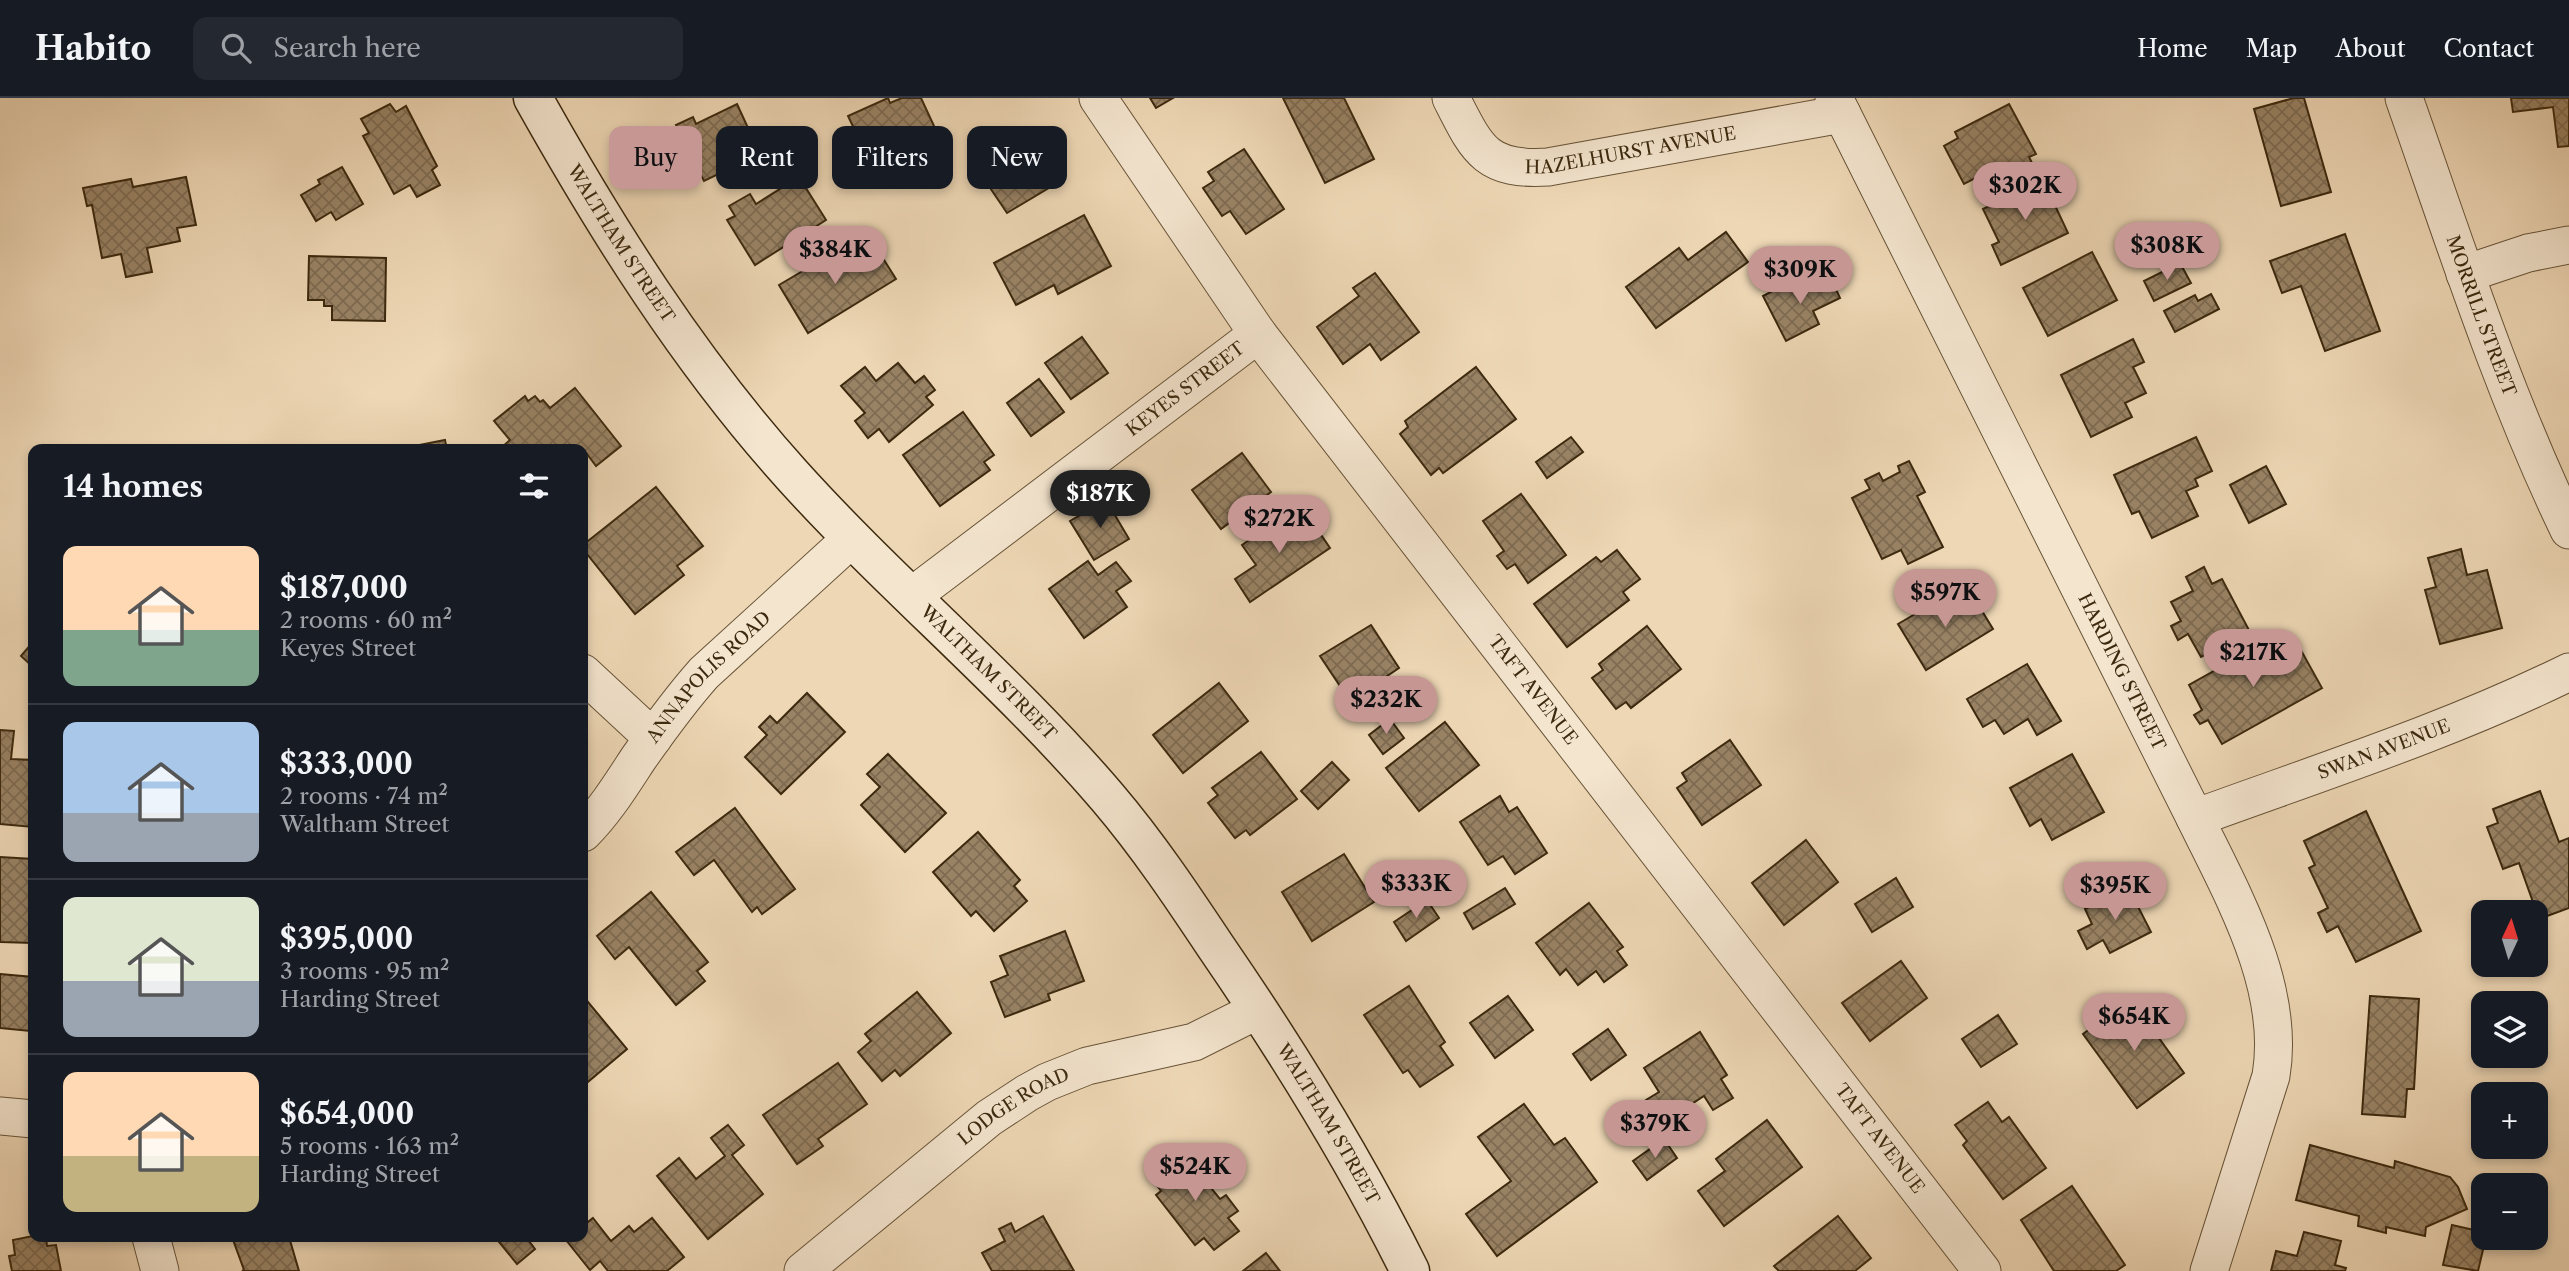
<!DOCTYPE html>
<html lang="en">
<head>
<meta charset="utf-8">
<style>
  body { margin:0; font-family:"Libre Caslon Text",serif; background:#242831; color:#f1f3f6; height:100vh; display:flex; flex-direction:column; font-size:26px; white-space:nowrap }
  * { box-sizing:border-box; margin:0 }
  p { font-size:23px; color:#9ea1a6 }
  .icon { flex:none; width:38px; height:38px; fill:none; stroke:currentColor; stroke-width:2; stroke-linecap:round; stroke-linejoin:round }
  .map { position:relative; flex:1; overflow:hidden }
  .panel { position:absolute; left:28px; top:346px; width:560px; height:798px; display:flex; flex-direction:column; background:#171b24; border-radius:14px; box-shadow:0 4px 10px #0003 }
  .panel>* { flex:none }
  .guide { position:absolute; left:609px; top:28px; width:665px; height:63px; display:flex; gap:14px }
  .needle { width:46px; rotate:4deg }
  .fabs { position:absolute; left:2471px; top:802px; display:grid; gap:14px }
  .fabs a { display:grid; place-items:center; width:77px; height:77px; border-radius:14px; background:#171b24; box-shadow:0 4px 10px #0003; font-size:35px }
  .price { position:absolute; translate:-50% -60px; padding:0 16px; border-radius:24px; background:#c59692; color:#111; font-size:23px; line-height:46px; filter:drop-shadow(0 2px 4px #0008) }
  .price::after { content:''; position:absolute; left:50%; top:42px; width:21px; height:16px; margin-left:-10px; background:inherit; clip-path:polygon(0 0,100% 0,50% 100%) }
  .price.current { background:#222; color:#fff }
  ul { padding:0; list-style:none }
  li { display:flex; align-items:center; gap:21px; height:175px; padding:0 35px }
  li+li { border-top:2px solid #363941 }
  li span { display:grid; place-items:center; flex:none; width:196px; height:140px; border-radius:14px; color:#555 }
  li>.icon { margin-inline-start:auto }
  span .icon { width:84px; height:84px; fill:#fffc; stroke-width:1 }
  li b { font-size:30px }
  h2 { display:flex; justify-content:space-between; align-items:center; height:84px; padding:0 35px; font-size:30px }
  .pill { padding:0 24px; border-radius:14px; background:#171b24; box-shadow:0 4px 10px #0003; font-size:24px; line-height:63px }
  .pill.current { background:#c59692; color:#111 }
  header { display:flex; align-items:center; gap:42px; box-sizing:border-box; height:98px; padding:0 35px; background:#171b24; border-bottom:2px solid #363941 }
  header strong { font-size:33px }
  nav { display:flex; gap:38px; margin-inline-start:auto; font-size:24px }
  .search { width:490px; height:63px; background:#242831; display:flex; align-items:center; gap:18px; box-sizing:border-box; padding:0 24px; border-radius:14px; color:#9ea1a6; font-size:26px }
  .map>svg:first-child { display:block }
</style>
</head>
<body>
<header>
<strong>Habito</strong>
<div class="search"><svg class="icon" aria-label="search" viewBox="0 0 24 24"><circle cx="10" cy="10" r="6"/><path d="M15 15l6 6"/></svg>Search here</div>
<nav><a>Home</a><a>Map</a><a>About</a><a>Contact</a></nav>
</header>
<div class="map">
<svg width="2569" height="1173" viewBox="0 0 2569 1173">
  <defs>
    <pattern id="building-cross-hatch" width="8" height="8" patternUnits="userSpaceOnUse" patternTransform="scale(1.75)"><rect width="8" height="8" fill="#998365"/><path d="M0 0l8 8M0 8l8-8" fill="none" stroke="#7e6b52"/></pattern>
  </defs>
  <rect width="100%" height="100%" fill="#eed7b5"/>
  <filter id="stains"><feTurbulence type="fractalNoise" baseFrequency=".00286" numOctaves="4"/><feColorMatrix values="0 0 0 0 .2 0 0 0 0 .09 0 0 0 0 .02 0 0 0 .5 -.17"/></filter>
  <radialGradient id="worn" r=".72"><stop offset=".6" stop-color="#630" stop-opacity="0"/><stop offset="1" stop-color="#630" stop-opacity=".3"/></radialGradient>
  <!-- building -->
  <g fill="url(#building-cross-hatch)" stroke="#3c290e" stroke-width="2">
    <polygon points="888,0 890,5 902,0 921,0 941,43 913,56 916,63 868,86 850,47 860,43 848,18"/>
    <polygon points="1150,0 1173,0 1156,10"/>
    <polygon points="1283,0 1344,0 1374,61 1325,85"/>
    <polygon points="2294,0 2304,0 2331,94 2281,108 2254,11"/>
    <polygon points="2511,0 2569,0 2569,48 2558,49 2553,9 2513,14"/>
    <polygon points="390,6 396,14 406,8 437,68 432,72 440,87 417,99 410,87 394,96 363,38 369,35 361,21"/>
    <polygon points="737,6 760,56 704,83 676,27 693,19 696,26"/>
    <polygon points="2009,6 2036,56 2029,59 2033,67 2020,74 2015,67 1982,84 1979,78 1964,86 1944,48 1958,40 1955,34"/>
    <polygon points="1029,33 1059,84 1007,115 974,66"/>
    <polygon points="1244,51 1284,111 1246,136 1230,113 1222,118 1203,90 1214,83 1208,74"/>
    <polygon points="342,69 363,106 336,122 331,114 316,123 301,97 320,86 318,82"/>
    <polygon points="186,79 196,127 177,130 180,143 147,150 152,174 126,179 121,156 102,160 92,107 87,108 83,90 131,81 133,89"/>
    <polygon points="799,79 826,122 755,167 727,122 735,118 729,108 750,96 756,106"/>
    <polygon points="2043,82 2068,135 2001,167 1992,147 1999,144 1983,111"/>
    <polygon points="1084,117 1111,168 1058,196 1054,187 1016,207 994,165"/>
    <polygon points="1726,134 1748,164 1656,230 1626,189 1679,150 1688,162"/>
    <polygon points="2345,136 2380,233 2325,253 2301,188 2282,195 2270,163"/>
    <polygon points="845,148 857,167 879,154 896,181 808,235 779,187"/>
    <polygon points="2092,154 2117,202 2048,238 2023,190"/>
    <polygon points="309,158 386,160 385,223 332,222 332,208 324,208 324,202 308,202"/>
    <polygon points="2180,165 2191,185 2154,203 2144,183"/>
    <polygon points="1375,175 1419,234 1381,262 1370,246 1343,266 1317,229 1359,198 1353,190"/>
    <polygon points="1830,178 1840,200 1813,213 1819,226 1786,243 1763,198 1794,182 1800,194"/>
    <polygon points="2211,196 2219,211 2175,234 2164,213 2195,197 2198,203"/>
    <polygon points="1082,239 1108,275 1071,301 1045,265"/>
    <polygon points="2133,241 2144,264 2133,269 2146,295 2125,305 2132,319 2091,339 2061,277"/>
    <polygon points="898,265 915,285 924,278 935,292 926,299 933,307 889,344 879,331 868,340 855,323 865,315 841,288 865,269 876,283"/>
    <polygon points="1476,269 1516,321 1443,375 1439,370 1431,377 1400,336 1408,329 1405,323"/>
    <polygon points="1039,281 1064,314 1031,338 1007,305"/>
    <polygon points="575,290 621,348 596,368 587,356 583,360 583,352 502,352 501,350 510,342 494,323 525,298 528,303 535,298 540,304 543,302 550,310"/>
    <polygon points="963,314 994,357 984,364 990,372 940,408 903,357"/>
    <polygon points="1571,339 1583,354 1547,380 1536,364"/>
    <polygon points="2196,339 2212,373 2195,381 2198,388 2186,393 2198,418 2152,440 2139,413 2132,416 2114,377"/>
    <polygon points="445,342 447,352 394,352"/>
    <polygon points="1242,355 1271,394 1221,431 1192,392"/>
    <polygon points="1909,363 1925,394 1917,398 1943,449 1908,466 1901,452 1882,461 1852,400 1870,391 1865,382 1879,375 1883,383 1900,374 1898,368"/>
    <polygon points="2266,368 2286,406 2249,425 2230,387"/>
    <polygon points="656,389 703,448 677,468 684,477 635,516 583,451 583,447"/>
    <polygon points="1521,396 1566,457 1528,485 1515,466 1507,471 1497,458 1504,453 1483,423"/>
    <polygon points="1106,402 1129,441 1094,462 1070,423"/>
    <polygon points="1287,416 1300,434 1313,425 1330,450 1250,504 1235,481 1256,467 1242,447"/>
    <polygon points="2461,451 2467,477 2487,472 2502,530 2440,546 2425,492 2436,489 2428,460"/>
    <polygon points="1617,452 1640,481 1623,494 1629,502 1567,549 1534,506 1596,459 1601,464"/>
    <polygon points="1088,463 1098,477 1116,464 1131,483 1116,493 1127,509 1084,540 1049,491"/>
    <polygon points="2204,469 2212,486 2222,481 2250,534 2201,559 2188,536 2178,542 2171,528 2181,523 2171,504 2193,493 2186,479"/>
    <polygon points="1971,495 1993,531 1926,572 1898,526 1939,502 1945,510"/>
    <polygon points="1371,527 1399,570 1350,603 1320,558"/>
    <polygon points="1647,528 1681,571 1631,610 1626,604 1616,611 1592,580 1603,572 1599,566"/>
    <polygon points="2278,537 2291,560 2302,554 2322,590 2222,646 2208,622 2200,626 2194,617 2202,612 2189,587"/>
    <polygon points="33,544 33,569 21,558"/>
    <polygon points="2027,566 2061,623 2037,637 2028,621 2004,636 1995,622 1983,629 1967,601"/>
    <polygon points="1219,585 1248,623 1183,675 1153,637"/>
    <polygon points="807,595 845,634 781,696 745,659 767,637 759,629 770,618 777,625"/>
    <polygon points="1390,621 1404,640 1383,656 1369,637"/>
    <polygon points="1445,624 1479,667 1419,713 1386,670"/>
    <polygon points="0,632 14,633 11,661 33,662 33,729 0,726"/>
    <polygon points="1730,642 1761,687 1702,727 1677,690 1687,683 1682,675"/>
    <polygon points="1261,654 1297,701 1250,737 1246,732 1235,740 1208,705 1218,697 1212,690"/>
    <polygon points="888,656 946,715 905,754 861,707 880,689 867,676"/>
    <polygon points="2072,656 2104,714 2052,742 2041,721 2030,728 2010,690"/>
    <polygon points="1332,664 1349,682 1318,711 1301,693"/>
    <polygon points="2540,693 2559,744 2569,740 2569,810 2539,821 2519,765 2503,771 2487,729 2498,725 2493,711"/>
    <polygon points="1500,698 1509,714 1517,709 1547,755 1515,776 1503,758 1488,767 1460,724"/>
    <polygon points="735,710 795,791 762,816 757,809 752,814 714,762 694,777 676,754"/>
    <polygon points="2366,713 2421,833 2356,864 2338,828 2327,834 2318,815 2328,810 2309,770 2315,767 2304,743"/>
    <polygon points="978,734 1020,782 1014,788 1027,803 994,833 976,813 971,818 933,774"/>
    <polygon points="1806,742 1838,784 1784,827 1752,785"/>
    <polygon points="1344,756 1374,804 1312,843 1282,794"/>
    <polygon points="0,759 33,761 33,845 0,844"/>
    <polygon points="1896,780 1913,809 1872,834 1855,806"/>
    <polygon points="2128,789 2151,834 2110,855 2103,842 2087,851 2078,833 2092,826 2085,811"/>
    <polygon points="1505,790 1515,806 1473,831 1464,815"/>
    <polygon points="651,794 708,864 697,873 705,883 676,907 629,849 615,861 597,838"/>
    <polygon points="1427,802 1439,820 1406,843 1394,824"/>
    <polygon points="1589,805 1623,849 1617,853 1627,867 1604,884 1596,873 1578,887 1566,871 1560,877 1536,845"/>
    <polygon points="1065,833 1084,883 1048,896 1050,902 1005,919 991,884 1008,877 1000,858"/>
    <polygon points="1901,863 1927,900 1870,943 1842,905"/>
    <polygon points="0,876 33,879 30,933 0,930"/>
    <polygon points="1409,888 1445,944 1440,948 1453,967 1420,989 1408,972 1403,975 1364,917"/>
    <polygon points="917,894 951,935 900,978 895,972 882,983 858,954 871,943 865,936"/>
    <polygon points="583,898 627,951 583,988"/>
    <polygon points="1508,898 1533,932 1495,960 1470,925"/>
    <polygon points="2370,898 2419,901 2414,991 2407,991 2405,1019 2362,1016"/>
    <polygon points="2131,901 2184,975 2137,1010 2083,936"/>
    <polygon points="1998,917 2017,946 1981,969 1962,941"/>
    <polygon points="1608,931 1626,957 1591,982 1573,956"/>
    <polygon points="1700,934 1727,977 1721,981 1733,1000 1713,1012 1704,998 1661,1026 1646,1002 1659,994 1644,970"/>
    <polygon points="838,965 867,1006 818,1041 823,1048 797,1066 763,1017"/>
    <polygon points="1988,1004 2002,1024 2009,1019 2046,1070 2003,1101 1963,1047 1967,1043 1955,1027"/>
    <polygon points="1524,1006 1554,1047 1565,1040 1597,1084 1497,1158 1466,1116 1511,1083 1478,1039"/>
    <polygon points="1767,1022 1802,1069 1724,1128 1698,1093 1725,1073 1716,1061"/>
    <polygon points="728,1027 744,1047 732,1057 763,1096 708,1141 657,1078 679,1060 696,1081 725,1058 711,1040"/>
    <polygon points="1664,1041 1677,1060 1647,1082 1633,1063"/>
    <polygon points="2310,1047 2394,1070 2395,1063 2450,1079 2458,1089 2467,1111 2426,1129 2425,1138 2386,1129 2386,1135 2358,1128 2359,1118 2296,1102"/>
    <polygon points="1170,1060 1181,1074 1197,1062 1211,1080 1206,1084 1220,1101 1226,1097 1238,1113 1228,1120 1239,1133 1214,1152 1204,1140 1195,1147 1156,1097 1161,1093 1149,1077"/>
    <polygon points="2072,1088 2125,1167 2116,1173 2054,1173 2021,1122"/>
    <polygon points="1043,1118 1074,1173 992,1173 982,1155 1005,1143 999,1131 1011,1125 1015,1134"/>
    <polygon points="1838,1118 1871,1160 1855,1173 1779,1173 1774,1168"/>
    <polygon points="593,1120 611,1143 629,1128 634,1134 652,1120 684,1159 667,1173 608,1173 600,1163 590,1172 566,1142 570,1139 583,1139 583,1128"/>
    <polygon points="2452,1127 2483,1134 2483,1139 2486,1139 2478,1173 2443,1167"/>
    <polygon points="2304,1134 2341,1143 2335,1167 2346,1170 2345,1173 2271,1173 2276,1153 2297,1158"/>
    <polygon points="33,1138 46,1139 47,1148 56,1147 61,1173 12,1173 9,1158 15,1157 13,1142"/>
    <polygon points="232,1139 289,1139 299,1173 242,1173 244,1172"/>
    <polygon points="495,1139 526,1139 535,1151 517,1166"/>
    <polygon points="1266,1155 1280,1173 1243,1173"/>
  </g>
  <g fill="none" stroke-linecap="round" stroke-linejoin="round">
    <!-- street casing -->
    <g stroke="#685438" stroke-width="39">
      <g id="street">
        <path id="s1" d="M 1098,0 L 1258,236 L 1982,1173"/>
        <path id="s2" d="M 1451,0 C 1477,51 1485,73 1548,69 L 1842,16"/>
        <path id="s3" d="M 1834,0 L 2195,720 C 2233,798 2286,889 2271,978 L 2209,1173"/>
        <path id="s4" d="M 2404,0 C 2455,145 2502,293 2569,432"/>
        <polyline points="2465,176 2528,155 2569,147"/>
        <path id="s5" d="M 912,498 L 1258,236"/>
        <polyline points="583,575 653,640"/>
        <path id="s6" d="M 2195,720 C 2321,674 2449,633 2569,574"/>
        <path id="s7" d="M 583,735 C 605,713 621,687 638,661 C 659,631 680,602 704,575 L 852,440"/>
        <polyline points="0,1018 33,1021"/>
        <polyline points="151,1139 160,1173"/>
        <path id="s8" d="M 803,1173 L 989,1020 L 1027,995 L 1047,984 L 1087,968 L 1194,944 L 1258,912"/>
      </g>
    </g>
    <!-- secondary casing -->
    <g stroke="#3c290e" stroke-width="41">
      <g id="secondary">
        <path id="s9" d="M 533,0 C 607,132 690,264 792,377 C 893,489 1010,585 1108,700 C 1148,747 1182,798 1216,849 C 1286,951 1355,1062 1410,1173"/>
      </g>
    </g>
    <!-- street -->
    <use href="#street" stroke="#f4e5cf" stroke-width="37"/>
    <!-- secondary -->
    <use href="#secondary" stroke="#f4e5cf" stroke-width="38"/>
  </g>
  <g text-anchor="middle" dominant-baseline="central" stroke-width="5" stroke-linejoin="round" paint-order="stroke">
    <!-- street labels -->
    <g font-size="18" fill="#3c290e" stroke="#f4e5cf">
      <text stroke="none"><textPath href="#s2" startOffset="215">HAZELHURST AVENUE</textPath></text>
      <text stroke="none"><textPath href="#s9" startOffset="170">WALTHAM STREET</textPath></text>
      <text stroke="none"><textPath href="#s4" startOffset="231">MORRILL STREET</textPath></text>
      <text stroke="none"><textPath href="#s5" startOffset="343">KEYES STREET</textPath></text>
      <text stroke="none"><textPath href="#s9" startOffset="737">WALTHAM STREET</textPath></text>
      <text stroke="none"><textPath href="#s3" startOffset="642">HARDING STREET</textPath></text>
      <text stroke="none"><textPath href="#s7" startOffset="201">ANNAPOLIS ROAD</textPath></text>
      <text stroke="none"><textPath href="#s1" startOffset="735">TAFT AVENUE</textPath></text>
      <text stroke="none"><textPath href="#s6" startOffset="201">SWAN AVENUE</textPath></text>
      <text stroke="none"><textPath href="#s8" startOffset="268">LODGE ROAD</textPath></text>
      <text stroke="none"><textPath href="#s9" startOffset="1304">WALTHAM STREET</textPath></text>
      <text stroke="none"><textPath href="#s1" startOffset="1302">TAFT AVENUE</textPath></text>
    </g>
  </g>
  <rect width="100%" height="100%" filter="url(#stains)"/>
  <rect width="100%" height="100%" fill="url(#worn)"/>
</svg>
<div class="fabs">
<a><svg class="needle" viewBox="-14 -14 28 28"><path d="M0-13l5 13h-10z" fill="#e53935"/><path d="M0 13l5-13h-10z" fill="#9ea1a6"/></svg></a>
<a><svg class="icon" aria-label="layers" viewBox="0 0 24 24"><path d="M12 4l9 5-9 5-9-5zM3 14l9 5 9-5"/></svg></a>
<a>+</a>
<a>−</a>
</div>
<b class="price" style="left:2025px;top:124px">$302K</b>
<b class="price" style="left:2167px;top:184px">$308K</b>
<b class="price" style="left:835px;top:188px">$384K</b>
<b class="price" style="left:1800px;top:208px">$309K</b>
<b class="price current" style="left:1100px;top:432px">$187K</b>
<b class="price" style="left:1279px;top:457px">$272K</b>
<b class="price" style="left:1945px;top:531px">$597K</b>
<b class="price" style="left:2253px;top:591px">$217K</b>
<b class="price" style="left:1386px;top:638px">$232K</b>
<b class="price" style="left:1416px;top:822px">$333K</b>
<b class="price" style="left:2115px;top:824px">$395K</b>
<b class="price" style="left:2134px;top:955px">$654K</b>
<b class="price" style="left:1655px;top:1062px">$379K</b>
<b class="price" style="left:1195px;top:1105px">$524K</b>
<div class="guide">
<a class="pill current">Buy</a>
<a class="pill">Rent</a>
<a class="pill">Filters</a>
<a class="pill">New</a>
</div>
<section class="panel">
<h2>14 homes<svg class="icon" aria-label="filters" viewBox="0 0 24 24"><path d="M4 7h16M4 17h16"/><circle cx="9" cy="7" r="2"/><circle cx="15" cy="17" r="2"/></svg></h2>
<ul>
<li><span style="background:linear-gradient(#ffd9b3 60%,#7fa58c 0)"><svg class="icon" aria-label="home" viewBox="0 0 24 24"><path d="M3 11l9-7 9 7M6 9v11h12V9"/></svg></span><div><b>$187,000</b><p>2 rooms · 60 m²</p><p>Keyes Street</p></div></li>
<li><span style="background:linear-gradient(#a9c7e8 65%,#9aa5b1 0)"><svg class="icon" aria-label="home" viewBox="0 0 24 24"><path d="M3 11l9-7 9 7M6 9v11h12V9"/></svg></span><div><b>$333,000</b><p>2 rooms · 74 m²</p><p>Waltham Street</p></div></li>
<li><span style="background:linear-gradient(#dfe7d0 60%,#9aa5b1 0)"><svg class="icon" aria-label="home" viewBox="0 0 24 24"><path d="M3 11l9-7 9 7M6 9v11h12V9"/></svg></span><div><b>$395,000</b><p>3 rooms · 95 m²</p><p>Harding Street</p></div></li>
<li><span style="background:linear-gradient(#ffd9b3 60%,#c2b280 0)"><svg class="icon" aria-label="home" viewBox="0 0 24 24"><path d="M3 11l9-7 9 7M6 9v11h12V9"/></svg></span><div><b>$654,000</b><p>5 rooms · 163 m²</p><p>Harding Street</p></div></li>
</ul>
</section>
</div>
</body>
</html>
